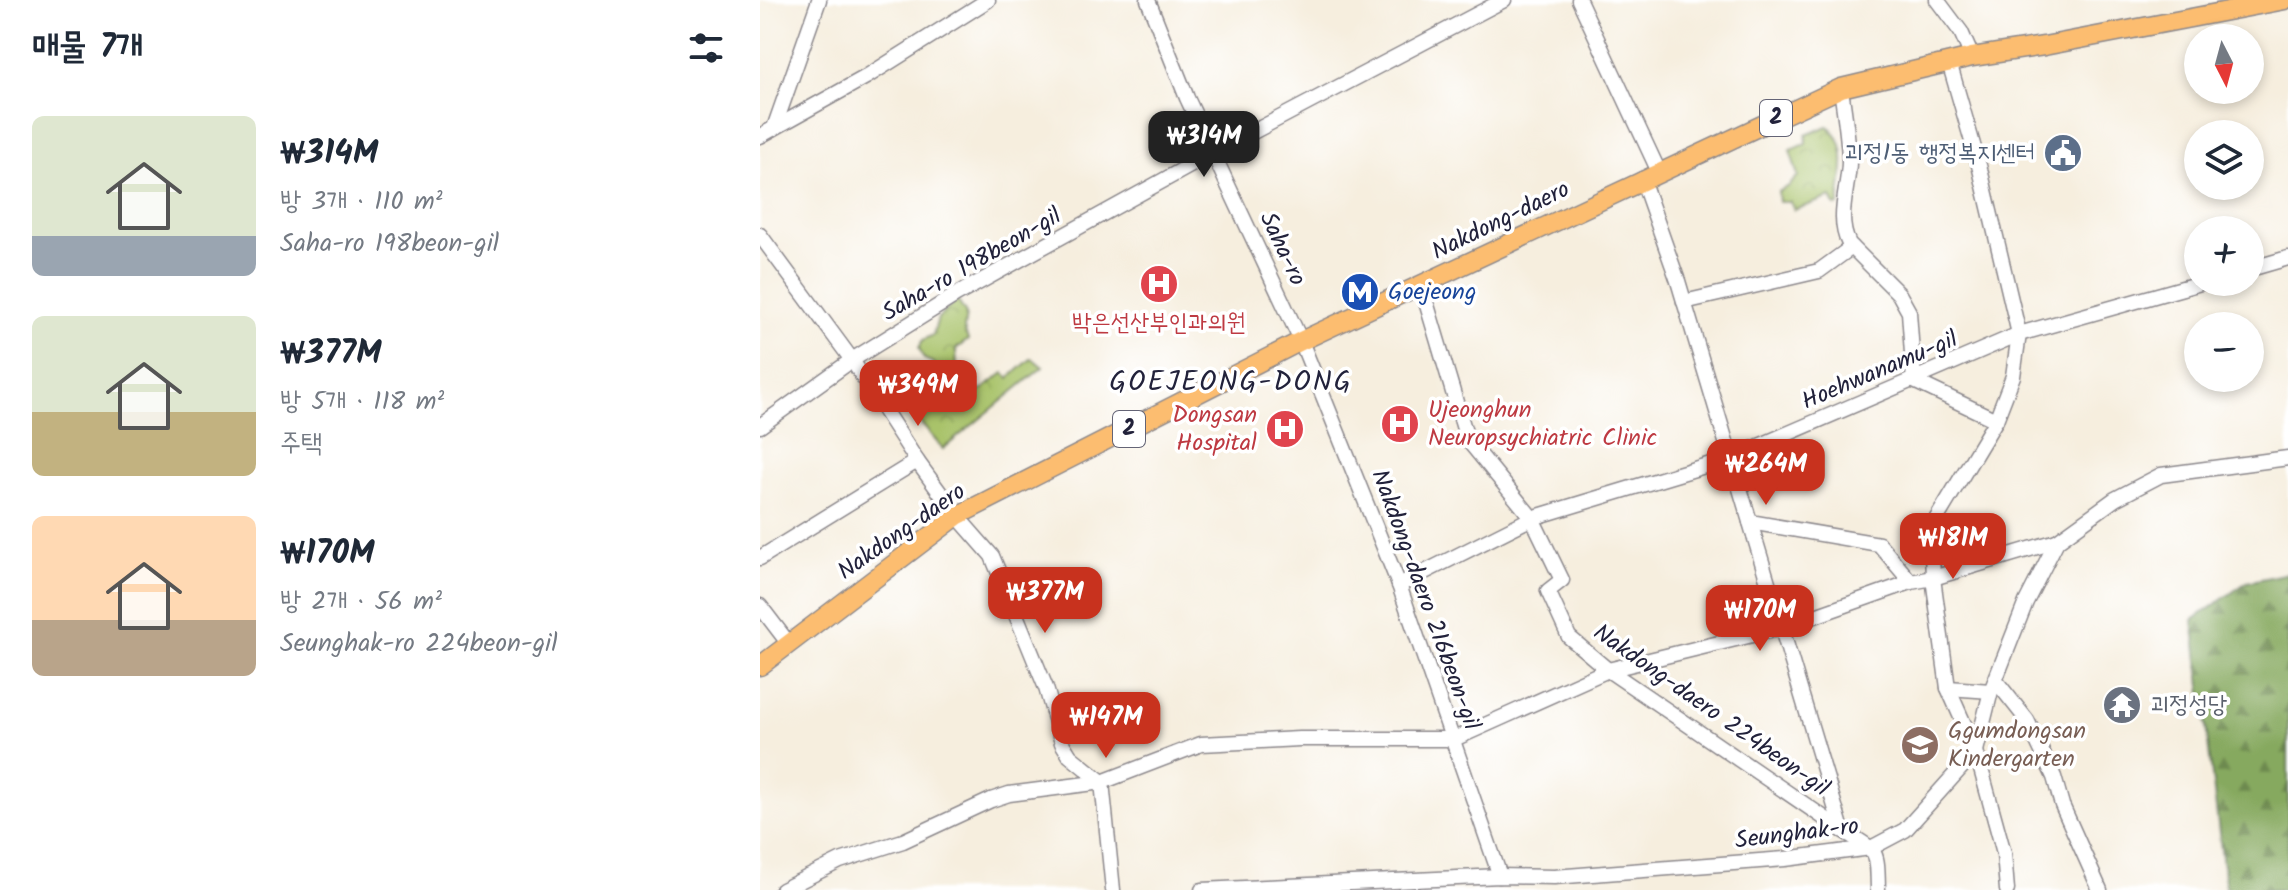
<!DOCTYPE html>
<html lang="ko">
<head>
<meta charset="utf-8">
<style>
  body { margin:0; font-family:Kalam,"Poor Story",sans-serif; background:#f6f6f7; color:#1f2937; height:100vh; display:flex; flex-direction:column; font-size:30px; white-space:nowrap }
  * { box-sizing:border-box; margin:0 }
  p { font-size:26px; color:#747a83 }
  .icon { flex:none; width:44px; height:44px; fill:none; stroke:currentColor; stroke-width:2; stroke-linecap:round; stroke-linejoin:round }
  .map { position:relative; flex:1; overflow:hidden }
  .details { display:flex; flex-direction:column; background:#fff; width:760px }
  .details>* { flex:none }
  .needle { width:52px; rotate:174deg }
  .fabs { position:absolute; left:1424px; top:24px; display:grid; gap:16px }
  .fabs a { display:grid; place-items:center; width:80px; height:80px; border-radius:50%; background:#fff; box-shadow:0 4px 12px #0003; font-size:40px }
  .price { position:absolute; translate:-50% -68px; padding:0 18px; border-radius:16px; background:#c8321e; color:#fff; font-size:26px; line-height:52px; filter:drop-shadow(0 2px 4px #0008) }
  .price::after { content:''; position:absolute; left:50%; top:48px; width:24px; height:18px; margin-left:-12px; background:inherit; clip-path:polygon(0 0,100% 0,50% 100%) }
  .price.current { background:#222; color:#fff }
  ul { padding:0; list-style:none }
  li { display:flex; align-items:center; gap:24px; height:200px; padding:0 32px }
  li span { display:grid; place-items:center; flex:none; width:224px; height:160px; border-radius:12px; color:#555 }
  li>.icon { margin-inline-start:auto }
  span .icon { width:96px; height:96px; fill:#fffc; stroke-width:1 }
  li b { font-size:34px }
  h2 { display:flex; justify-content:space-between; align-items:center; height:96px; padding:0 32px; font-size:34px }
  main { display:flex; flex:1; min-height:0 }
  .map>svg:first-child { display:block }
</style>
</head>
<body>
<main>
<section class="details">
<h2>매물 7개<svg class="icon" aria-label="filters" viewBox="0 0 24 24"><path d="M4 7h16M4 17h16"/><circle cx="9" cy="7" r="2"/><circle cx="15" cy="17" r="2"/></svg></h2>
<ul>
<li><span style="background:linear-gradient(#dfe7d0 75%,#9aa5b1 0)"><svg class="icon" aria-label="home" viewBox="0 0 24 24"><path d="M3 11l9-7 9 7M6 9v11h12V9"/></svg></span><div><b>₩314M</b><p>방 3개 · 110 m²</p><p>Saha-ro 198beon-gil</p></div></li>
<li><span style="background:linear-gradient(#dfe7d0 60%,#c2b280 0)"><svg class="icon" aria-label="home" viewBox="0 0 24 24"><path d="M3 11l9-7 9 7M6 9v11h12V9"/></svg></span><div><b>₩377M</b><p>방 5개 · 118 m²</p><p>주택</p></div></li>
<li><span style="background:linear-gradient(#ffd9b3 65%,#b9a48a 0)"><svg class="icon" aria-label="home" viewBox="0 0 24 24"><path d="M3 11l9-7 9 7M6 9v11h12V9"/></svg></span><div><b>₩170M</b><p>방 2개 · 56 m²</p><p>Seunghak-ro 224beon-gil</p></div></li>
</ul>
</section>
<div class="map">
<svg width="1528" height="890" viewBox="0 0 1528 890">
  <defs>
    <pattern id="forest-firs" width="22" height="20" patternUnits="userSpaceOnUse" patternTransform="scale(2)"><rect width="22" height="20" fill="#86a95e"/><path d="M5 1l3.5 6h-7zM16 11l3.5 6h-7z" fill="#6d894f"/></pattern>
    <pattern id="park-crowns" width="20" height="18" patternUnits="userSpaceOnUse" patternTransform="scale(2)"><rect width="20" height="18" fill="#a9c36a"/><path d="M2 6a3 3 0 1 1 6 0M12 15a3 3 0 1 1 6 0" fill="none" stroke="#91a75d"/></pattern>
  </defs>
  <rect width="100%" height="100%" fill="#fff"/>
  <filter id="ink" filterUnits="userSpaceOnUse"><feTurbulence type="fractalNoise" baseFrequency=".0125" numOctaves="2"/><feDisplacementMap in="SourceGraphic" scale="16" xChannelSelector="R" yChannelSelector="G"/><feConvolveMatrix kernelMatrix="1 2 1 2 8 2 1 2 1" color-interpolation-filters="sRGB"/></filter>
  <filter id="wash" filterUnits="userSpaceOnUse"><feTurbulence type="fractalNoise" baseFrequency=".006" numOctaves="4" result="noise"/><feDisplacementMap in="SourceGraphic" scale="32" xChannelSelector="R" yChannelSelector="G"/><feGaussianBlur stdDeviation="1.8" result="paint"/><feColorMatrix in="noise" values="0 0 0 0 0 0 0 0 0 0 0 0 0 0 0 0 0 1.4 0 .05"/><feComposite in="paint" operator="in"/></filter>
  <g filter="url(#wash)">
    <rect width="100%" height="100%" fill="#f6eede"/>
    <!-- forest -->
    <polygon fill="url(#forest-firs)" stroke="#54664c" stroke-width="2" points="1528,573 1528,890 1466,890 1433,620 1487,582"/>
    <!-- park -->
    <g fill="url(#park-crowns)" stroke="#667252" stroke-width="2">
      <path d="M 1068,126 C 1092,144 1081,179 1079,205 L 1075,206 L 1071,197 L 1034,210 L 1030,202 L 1019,202 L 1018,192 L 1029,186 L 1038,176 L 1030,150 L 1046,144 L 1046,135 Z"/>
      <polygon points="197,300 206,314 204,329 208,340 196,349 197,368 219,392 244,373 249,378 272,358 283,367 183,449 145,405 181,375 174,363 164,359 159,348 163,340 173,335 178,318"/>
    </g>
  </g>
  <g filter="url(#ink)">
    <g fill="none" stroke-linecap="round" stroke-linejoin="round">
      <!-- minor casing -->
      <g stroke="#8c888c" stroke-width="17">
        <g id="minor">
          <polyline points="388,0 427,98 541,341 639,585 740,876"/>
          <polyline points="819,0 899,172"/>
          <polyline points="1177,0 1201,32 1212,57"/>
          <polyline points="1189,62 1220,169 1259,334 1253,376 1236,420 1171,528 1173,578 1188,688 1216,751 1244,853 1247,890"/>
          <path d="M 1081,88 C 1084,113 1089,139 1089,163 C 1088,190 1076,219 1089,244 L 1139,294 L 1149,312 L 1154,381 L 1236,420"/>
          <polyline points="14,128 59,0"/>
          <polyline points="0,136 106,77 228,0"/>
          <path d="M 882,179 L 918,281 L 1082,830 C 1119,853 1117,847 1118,890"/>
          <polyline points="0,235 92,360 157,461 197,516 232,556 286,688 302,743 310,756 342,782 353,890"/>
          <polyline points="1490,269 1528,258"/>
          <polyline points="661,285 707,439 772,518 802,580 788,591 809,637 848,670 1082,830"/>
          <polyline points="924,302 1059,271 1092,247"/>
          <polyline points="0,426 92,360 196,295 453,153 744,0"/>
          <polyline points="990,522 1119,544 1151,582"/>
          <polyline points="0,558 157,461"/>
          <polyline points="639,585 772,518 971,458 1259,334 1444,282"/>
          <polyline points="0,606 29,644"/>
          <polyline points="1236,681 1267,720 1294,777 1302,805 1340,890"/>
          <polyline points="1188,688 1231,691"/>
          <polyline points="22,890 80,861 143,841 231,800 249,794 342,782 441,744 539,739 694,739 848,670 1021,628 1151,582 1173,578 1297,541"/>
          <polyline points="442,890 740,876 794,877 1025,859 1111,848 1145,830 1216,751 1231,691 1266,602 1297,541 1355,499 1401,475 1528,458"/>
        </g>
      </g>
      <!-- major casing -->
      <g stroke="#8c888c" stroke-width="21">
        <polyline id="major" points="0,666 197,516 541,341 1081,88 1212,57 1284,46 1525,0"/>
      </g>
      <!-- minor -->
      <use href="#minor" stroke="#fff" stroke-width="14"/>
      <!-- major -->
      <use href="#major" stroke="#fcbd6f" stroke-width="18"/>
    </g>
  </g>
  <!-- icons -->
  <defs>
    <g id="civic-disc" transform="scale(2)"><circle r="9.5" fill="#5c6f8a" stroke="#fff"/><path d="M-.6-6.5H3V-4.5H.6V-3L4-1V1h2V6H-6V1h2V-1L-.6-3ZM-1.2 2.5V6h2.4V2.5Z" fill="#fff"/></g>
    <g id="hospital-disc" transform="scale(2)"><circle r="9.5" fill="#e0444e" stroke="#fff"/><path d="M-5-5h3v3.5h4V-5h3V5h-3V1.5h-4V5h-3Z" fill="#fff"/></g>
    <g id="metro-disc" transform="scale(2)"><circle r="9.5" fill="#1a4fb4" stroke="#fff"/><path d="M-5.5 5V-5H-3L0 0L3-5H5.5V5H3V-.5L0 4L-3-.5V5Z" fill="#fff"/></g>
    <g id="temple-disc" transform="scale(2)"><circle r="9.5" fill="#6b7280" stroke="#fff"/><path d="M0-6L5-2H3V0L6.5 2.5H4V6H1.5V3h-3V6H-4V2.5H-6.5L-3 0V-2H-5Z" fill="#fff"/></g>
    <g id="school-disc" transform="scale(2)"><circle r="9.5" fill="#8d6e63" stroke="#fff"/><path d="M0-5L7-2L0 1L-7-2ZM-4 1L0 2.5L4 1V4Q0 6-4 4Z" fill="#fff"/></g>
  </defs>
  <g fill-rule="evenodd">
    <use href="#civic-disc" x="1303" y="153"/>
    <use href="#hospital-disc" x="399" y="284"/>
    <use href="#metro-disc" x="600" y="292"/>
    <use href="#hospital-disc" x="640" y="424"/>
    <use href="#hospital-disc" x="525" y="429"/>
    <use href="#temple-disc" x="1362" y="705"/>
    <use href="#school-disc" x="1160" y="745"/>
  </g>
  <g text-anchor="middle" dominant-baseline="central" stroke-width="7" stroke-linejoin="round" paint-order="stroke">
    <!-- shield labels -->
    <g fill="#fff" stroke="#646476" stroke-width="2">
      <rect x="1000" y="100" width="32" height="36" rx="6"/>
      <rect x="353" y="411" width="32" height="36" rx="6"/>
    </g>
    <g font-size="22" font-weight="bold" fill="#22223b">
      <text x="1016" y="118">2</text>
      <text x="369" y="429">2</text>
    </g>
    <!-- service labels -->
    <g font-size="24" fill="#4e5e75" stroke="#fff" text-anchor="end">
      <text x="1275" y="153">괴정1동 행정복지센터</text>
    </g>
    <!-- street labels -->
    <g font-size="24" fill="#22223b" stroke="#fff">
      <text transform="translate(741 221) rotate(-26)">Nakdong-daero</text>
      <text transform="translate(522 249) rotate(65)">Saha-ro</text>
      <text transform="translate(212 265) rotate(-30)">Saha-ro 198beon-gil</text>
      <text transform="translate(1120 371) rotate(-23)">Hoehwanamu-gil</text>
      <text transform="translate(142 532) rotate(-35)">Nakdong-daero</text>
      <text transform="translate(665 600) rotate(70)">Nakdong-daero 216beon-gil</text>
      <text transform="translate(951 711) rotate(35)">Nakdong-daero 224beon-gil</text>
      <text transform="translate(1037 834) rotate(-7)">Seunghak-ro</text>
    </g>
    <!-- transit labels -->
    <g font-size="24" fill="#164399" stroke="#fff" text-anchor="start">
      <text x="628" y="292">Goejeong</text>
    </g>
    <!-- health labels -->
    <g font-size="24" fill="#be3a42" stroke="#fff">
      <text x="399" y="323">박은선산부인과의원</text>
      <text x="668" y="410" text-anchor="start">Ujeonghun<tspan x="668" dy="28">Neuropsychiatric Clinic</tspan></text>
      <text x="497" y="415" text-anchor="end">Dongsan<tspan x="497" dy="28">Hospital</tspan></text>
    </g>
    <!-- worship labels -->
    <g font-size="24" fill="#5b616d" stroke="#fff" text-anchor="start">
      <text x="1390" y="705">괴정성당</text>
    </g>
    <!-- education labels -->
    <g font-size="24" fill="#785e54" stroke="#fff" text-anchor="start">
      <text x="1188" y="731">Ggumdongsan<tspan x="1188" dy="28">Kindergarten</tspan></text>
    </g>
    <!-- quarter labels -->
    <g font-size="28" letter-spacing="2" fill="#22223b" stroke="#fff">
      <text x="471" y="382">GOEJEONG-DONG</text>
    </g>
  </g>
</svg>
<div class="fabs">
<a><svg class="needle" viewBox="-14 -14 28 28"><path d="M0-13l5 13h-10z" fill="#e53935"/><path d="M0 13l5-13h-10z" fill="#747a83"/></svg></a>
<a><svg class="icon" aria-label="layers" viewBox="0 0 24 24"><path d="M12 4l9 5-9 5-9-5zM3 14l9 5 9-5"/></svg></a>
<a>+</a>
<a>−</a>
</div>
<b class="price current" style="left:444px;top:179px">₩314M</b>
<b class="price" style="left:158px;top:428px">₩349M</b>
<b class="price" style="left:1006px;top:507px">₩264M</b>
<b class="price" style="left:1193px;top:581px">₩181M</b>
<b class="price" style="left:285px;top:635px">₩377M</b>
<b class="price" style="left:1000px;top:653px">₩170M</b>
<b class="price" style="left:346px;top:760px">₩147M</b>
</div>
</main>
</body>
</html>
